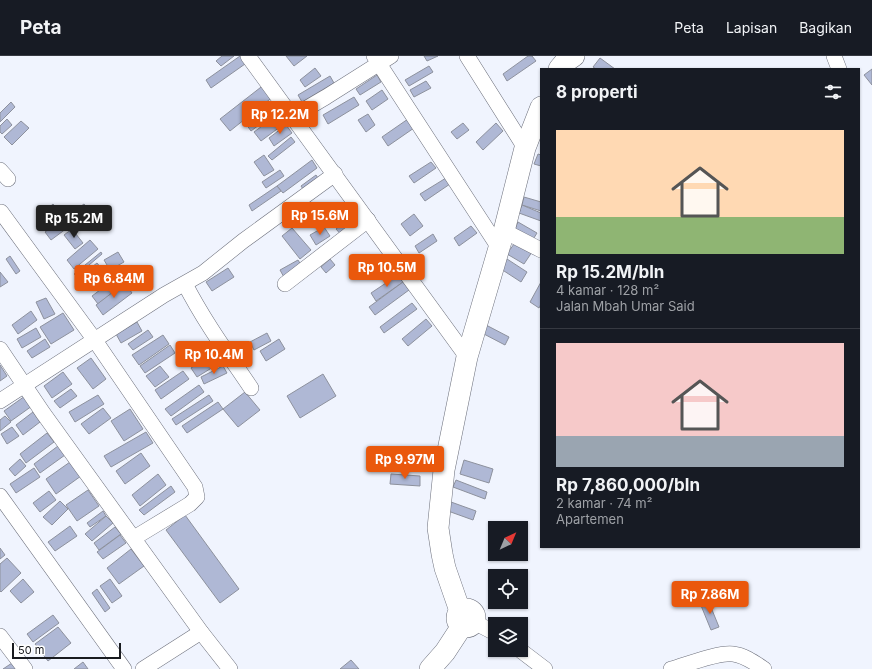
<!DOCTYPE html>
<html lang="id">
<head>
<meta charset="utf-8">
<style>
  body { margin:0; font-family:Inter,sans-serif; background:#242831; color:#f1f3f6; height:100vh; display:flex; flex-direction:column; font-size:15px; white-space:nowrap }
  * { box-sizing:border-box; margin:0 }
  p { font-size:13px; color:#9ea1a6 }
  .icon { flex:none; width:22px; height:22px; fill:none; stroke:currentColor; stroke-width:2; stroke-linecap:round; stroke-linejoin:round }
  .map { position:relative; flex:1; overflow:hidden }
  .sheet { position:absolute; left:540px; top:12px; width:320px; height:480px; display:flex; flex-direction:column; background:#171b24; border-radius:0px; box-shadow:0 1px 3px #0004 }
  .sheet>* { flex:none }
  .needle { width:26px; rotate:44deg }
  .controls { position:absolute; left:488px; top:465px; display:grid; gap:8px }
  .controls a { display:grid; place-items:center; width:40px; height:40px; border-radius:0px; background:#171b24; box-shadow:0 1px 3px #0004; font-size:20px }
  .scale { position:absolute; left:12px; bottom:10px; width:109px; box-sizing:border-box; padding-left:4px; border:2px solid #191b1f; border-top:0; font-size:11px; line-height:14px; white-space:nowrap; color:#191b1f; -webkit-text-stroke:3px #fff; paint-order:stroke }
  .price { position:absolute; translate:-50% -34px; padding:0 9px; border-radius:4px; background:#ea580c; color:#fff; font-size:13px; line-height:26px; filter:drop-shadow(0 1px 2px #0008) }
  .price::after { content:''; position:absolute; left:50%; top:24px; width:12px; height:9px; margin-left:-6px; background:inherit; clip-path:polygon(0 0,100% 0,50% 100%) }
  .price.active { background:#222; color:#fff }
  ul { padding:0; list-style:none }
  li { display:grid; align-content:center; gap:8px; height:212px; padding:0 16px }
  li+li { border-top:1px solid #363941 }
  li span { display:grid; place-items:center; height:124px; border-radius:0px; color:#555 }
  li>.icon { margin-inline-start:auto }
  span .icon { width:72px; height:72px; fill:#fffc; stroke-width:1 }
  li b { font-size:17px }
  h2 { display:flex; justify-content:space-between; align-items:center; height:48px; padding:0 16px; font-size:17px }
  header { display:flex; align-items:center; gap:24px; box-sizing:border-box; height:56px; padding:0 20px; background:#171b24; border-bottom:1px solid #363941 }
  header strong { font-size:19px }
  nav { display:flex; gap:22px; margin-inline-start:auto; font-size:14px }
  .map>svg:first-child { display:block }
</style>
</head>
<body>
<header>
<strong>Peta</strong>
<nav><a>Peta</a><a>Lapisan</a><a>Bagikan</a></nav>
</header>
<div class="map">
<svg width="872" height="613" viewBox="0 0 872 613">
  <rect width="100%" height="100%" fill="#f0f4fe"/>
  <!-- building -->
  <g fill="#afb8d5" stroke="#8d919d">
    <polygon points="222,0 234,0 221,10 216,5"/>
    <polygon points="240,0 245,8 211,32 206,24"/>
    <polygon points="286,0 307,0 294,10"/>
    <polygon points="424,0 438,0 427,5"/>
    <polygon points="528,0 532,0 536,5 507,25 503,18"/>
    <polygon points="600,2 615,13 596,13 593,11"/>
    <polygon points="429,10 433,16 409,30 405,24"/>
    <polygon points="315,12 321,20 305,31 300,24"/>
    <polygon points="872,13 872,29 864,19"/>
    <polygon points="377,19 381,26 360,39 356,33"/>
    <polygon points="330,20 334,27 302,46 298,39"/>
    <polygon points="426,25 431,32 414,41 410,34"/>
    <polygon points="265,28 274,40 230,75 220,63"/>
    <polygon points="382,34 388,43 372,54 366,45"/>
    <polygon points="354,41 359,49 328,68 323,59"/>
    <polygon points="11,46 15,51 0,66 0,57"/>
    <polygon points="274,47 279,54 251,75 246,68"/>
    <polygon points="281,56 288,65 261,85 254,76"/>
    <polygon points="368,58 375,69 366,76 358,64"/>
    <polygon points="7,63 12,69 2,78 0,76 0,70"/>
    <polygon points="408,63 414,72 388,90 382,81"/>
    <polygon points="21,65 29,72 12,89 4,81"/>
    <polygon points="463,67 469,74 457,83 451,76"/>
    <polygon points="496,67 503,75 483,94 476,86"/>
    <polygon points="286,69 292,77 274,90 269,82"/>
    <polygon points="291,81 295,86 272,104 268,100"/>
    <polygon points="538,98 541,99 541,110 534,108"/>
    <polygon points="264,99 274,114 264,120 254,106"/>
    <polygon points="312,104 317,112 283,137 277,130"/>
    <polygon points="431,106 436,112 414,127 409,120"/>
    <polygon points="280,114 284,120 266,132 262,126"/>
    <polygon points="316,119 320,125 305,136 301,130"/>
    <polygon points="446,122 450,128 425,145 420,138"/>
    <polygon points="277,130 281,135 252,155 249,149"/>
    <polygon points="524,141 541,146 541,155 522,149"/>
    <polygon points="53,148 60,156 44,170 37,162"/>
    <polygon points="84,148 90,155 51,184 45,176"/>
    <polygon points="522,149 541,157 541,165 519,157"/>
    <polygon points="354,158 361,166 343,181 336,173"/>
    <polygon points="414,158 423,170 410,180 401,168"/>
    <polygon points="518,166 537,177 532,185 514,175"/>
    <polygon points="471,170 477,177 459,190 454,182"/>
    <polygon points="324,171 330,180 316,189 310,179"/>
    <polygon points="292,172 311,194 300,203 282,180"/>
    <polygon points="72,173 83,187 75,193 64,179"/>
    <polygon points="433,178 437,185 419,197 415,190"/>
    <polygon points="90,184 98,193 74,213 67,204"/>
    <polygon points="516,185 532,196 524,208 507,198"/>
    <polygon points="101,196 102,198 76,220 74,218"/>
    <polygon points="118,196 124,206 110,214 104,204"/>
    <polygon points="385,199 389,205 374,216 370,211"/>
    <polygon points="10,200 20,215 16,218 6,203"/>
    <polygon points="330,203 335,209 326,217 321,211"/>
    <polygon points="507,203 527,216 521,226 501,213"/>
    <polygon points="298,204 303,212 285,223 280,214"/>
    <polygon points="97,207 105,217 87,232 78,222"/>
    <polygon points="228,212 234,221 212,235 206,226"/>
    <polygon points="0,216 8,226 0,231"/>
    <polygon points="398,219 403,226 376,245 371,237"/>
    <polygon points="112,225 118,232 98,248 92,240"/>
    <polygon points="403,226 409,234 375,259 369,251"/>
    <polygon points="541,226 541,248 539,252 530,246"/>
    <polygon points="125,227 132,237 103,259 96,249"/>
    <polygon points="46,242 55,258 44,263 36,246"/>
    <polygon points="412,247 417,253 384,277 380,271"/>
    <polygon points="31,255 37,264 18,278 12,269"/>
    <polygon points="63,257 74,274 51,288 40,271"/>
    <polygon points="426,263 432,270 408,290 402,283"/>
    <polygon points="137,266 142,275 121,287 116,278"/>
    <polygon points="486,269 509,281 505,289 482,277"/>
    <polygon points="36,272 41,281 22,292 17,283"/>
    <polygon points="148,274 153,281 133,294 128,288"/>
    <polygon points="267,277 271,285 254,294 250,286"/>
    <polygon points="163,279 169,288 139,309 132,299"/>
    <polygon points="45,283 50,291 32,302 27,295"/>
    <polygon points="279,283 285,293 266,305 260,295"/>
    <polygon points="170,289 175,297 145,317 140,310"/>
    <polygon points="212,298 218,308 197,321 191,312"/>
    <polygon points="91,302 106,323 93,333 77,312"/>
    <polygon points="0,309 7,320 0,325"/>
    <polygon points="160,310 169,321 155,331 146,320"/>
    <polygon points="223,310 227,317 204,328 201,321"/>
    <polygon points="183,315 189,323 161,343 155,334"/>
    <polygon points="63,316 72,328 52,342 44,330"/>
    <polygon points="323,318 336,340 300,362 287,340"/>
    <polygon points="199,329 204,336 171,360 165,353"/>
    <polygon points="71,333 77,340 60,352 54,345"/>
    <polygon points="245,336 260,354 238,371 223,353"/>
    <polygon points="98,339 104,348 75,366 69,356"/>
    <polygon points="209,339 213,345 176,369 172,363"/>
    <polygon points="25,340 32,350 11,365 4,355"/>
    <polygon points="218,346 223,353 187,377 182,370"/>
    <polygon points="103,352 111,362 89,378 81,368"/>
    <polygon points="130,353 143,373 124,385 111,365"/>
    <polygon points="33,356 40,366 23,379 16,369"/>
    <polygon points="5,360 11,366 0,375 0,364"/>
    <polygon points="12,371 19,380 7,388 1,378"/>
    <polygon points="146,376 153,387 111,411 104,400"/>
    <polygon points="47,377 54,386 26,407 20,398"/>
    <polygon points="58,390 65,399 40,417 34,408"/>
    <polygon points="141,397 150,410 125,428 116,415"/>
    <polygon points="20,403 26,410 15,420 9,413"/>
    <polygon points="464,404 493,413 489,427 460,418"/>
    <polygon points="70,406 81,420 56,438 46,423"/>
    <polygon points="34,412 40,421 16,437 10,428"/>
    <polygon points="158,418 166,429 140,450 132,439"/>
    <polygon points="391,418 420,420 420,430 390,428"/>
    <polygon points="456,424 487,436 485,443 453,431"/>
    <polygon points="171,430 175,436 144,459 139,454"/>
    <polygon points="88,434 99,450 77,465 66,449"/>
    <polygon points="49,435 56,444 40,456 33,447"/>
    <polygon points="60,445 68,453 52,469 43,461"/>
    <polygon points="451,446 476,455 473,464 448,455"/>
    <polygon points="103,455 106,460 90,471 87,467"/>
    <polygon points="185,459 239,533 220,547 166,474"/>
    <polygon points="106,460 113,467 92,485 85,478"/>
    <polygon points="70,470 77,480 55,495 48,486"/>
    <polygon points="115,471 121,478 99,494 94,487"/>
    <polygon points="120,479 126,487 103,503 97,496"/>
    <polygon points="0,492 5,499 0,503"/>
    <polygon points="131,493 144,510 119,528 107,512"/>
    <polygon points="7,502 21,517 1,536 0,535 0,508"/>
    <polygon points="23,523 34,536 21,547 10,535"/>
    <polygon points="110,523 122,540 112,547 100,530"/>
    <polygon points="97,533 110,552 105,556 92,537"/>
    <polygon points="708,544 719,571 711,574 700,547"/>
    <polygon points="53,559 59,567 33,586 27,578"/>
    <polygon points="58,571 71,587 48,605 35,588"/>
    <polygon points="351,604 359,613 340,613"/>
    <polygon points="83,606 88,613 74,613"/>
    <polygon points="12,607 17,613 3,613"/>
  </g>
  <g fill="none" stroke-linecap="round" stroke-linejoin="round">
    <!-- minor casing -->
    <g stroke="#6d707c" stroke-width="16">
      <g id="minor">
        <polyline points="248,0 467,301"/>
        <polyline points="374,0 499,192"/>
        <polyline points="467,0 525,92"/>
        <polyline points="834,0 839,13"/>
        <polyline points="292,61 326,41 391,0"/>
        <polyline points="0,114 8,123"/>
        <polyline points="1,156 94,283 195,431 197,441 190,448 134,482"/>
        <polyline points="504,175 541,194"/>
        <path d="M 185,228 C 204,265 228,298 251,332"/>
        <polyline points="285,228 368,164"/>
        <polyline points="0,293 43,357 201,576 230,613"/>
        <polyline points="0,345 164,239 203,217 243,185 335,118"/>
        <polyline points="0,440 124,613"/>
        <polyline points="474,566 495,577"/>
        <polyline points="0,580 25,613"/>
        <polyline points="520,594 545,613"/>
        <polyline points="143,613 201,576"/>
        <path d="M 671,613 C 686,609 718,596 733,598 C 744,599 755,607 764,613"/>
      </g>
    </g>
    <!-- secondary casing -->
    <g stroke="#6d707c" stroke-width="22">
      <g id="secondary">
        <polyline points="559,13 564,7 574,0"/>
        <circle cx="466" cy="562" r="9"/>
        <polyline points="460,555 445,512 442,498 438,472 444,414 467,301 504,175 525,92 541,51"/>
        <polyline points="430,613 445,596 462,570"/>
      </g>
    </g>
    <!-- minor -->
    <use href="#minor" stroke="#fff" stroke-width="15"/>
    <!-- secondary -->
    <use href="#secondary" stroke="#fff" stroke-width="21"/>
  </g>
</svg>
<div class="controls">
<a><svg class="needle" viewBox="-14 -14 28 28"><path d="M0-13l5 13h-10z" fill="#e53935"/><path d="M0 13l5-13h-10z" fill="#9ea1a6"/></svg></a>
<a><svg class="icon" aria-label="locate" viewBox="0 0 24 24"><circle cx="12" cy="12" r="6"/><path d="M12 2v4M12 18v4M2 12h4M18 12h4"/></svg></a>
<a><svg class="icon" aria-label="layers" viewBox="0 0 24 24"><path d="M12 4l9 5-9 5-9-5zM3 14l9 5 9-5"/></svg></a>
</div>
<div class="scale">50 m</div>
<b class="price" style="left:280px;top:79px">Rp 12.2M</b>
<b class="price" style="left:320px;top:180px">Rp 15.6M</b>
<b class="price active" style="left:74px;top:183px">Rp 15.2M</b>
<b class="price" style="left:387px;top:232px">Rp 10.5M</b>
<b class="price" style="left:114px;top:243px">Rp 6.84M</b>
<b class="price" style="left:214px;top:319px">Rp 10.4M</b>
<b class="price" style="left:405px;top:424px">Rp 9.97M</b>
<b class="price" style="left:710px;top:559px">Rp 7.86M</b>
<section class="sheet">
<h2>8 properti<svg class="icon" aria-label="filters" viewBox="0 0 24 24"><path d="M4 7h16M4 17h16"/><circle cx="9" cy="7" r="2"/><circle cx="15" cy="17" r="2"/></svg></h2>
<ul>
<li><span style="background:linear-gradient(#ffd9b3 70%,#8fb573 0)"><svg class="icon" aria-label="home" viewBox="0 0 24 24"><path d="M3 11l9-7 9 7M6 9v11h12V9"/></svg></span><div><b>Rp 15.2M/bln</b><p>4 kamar · 128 m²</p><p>Jalan Mbah Umar Said</p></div></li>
<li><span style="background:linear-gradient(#f6c9c9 75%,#9aa5b1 0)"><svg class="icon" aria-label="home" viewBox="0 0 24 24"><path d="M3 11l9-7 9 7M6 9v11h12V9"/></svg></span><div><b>Rp 7,860,000/bln</b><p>2 kamar · 74 m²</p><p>Apartemen</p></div></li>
</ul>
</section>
</div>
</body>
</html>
